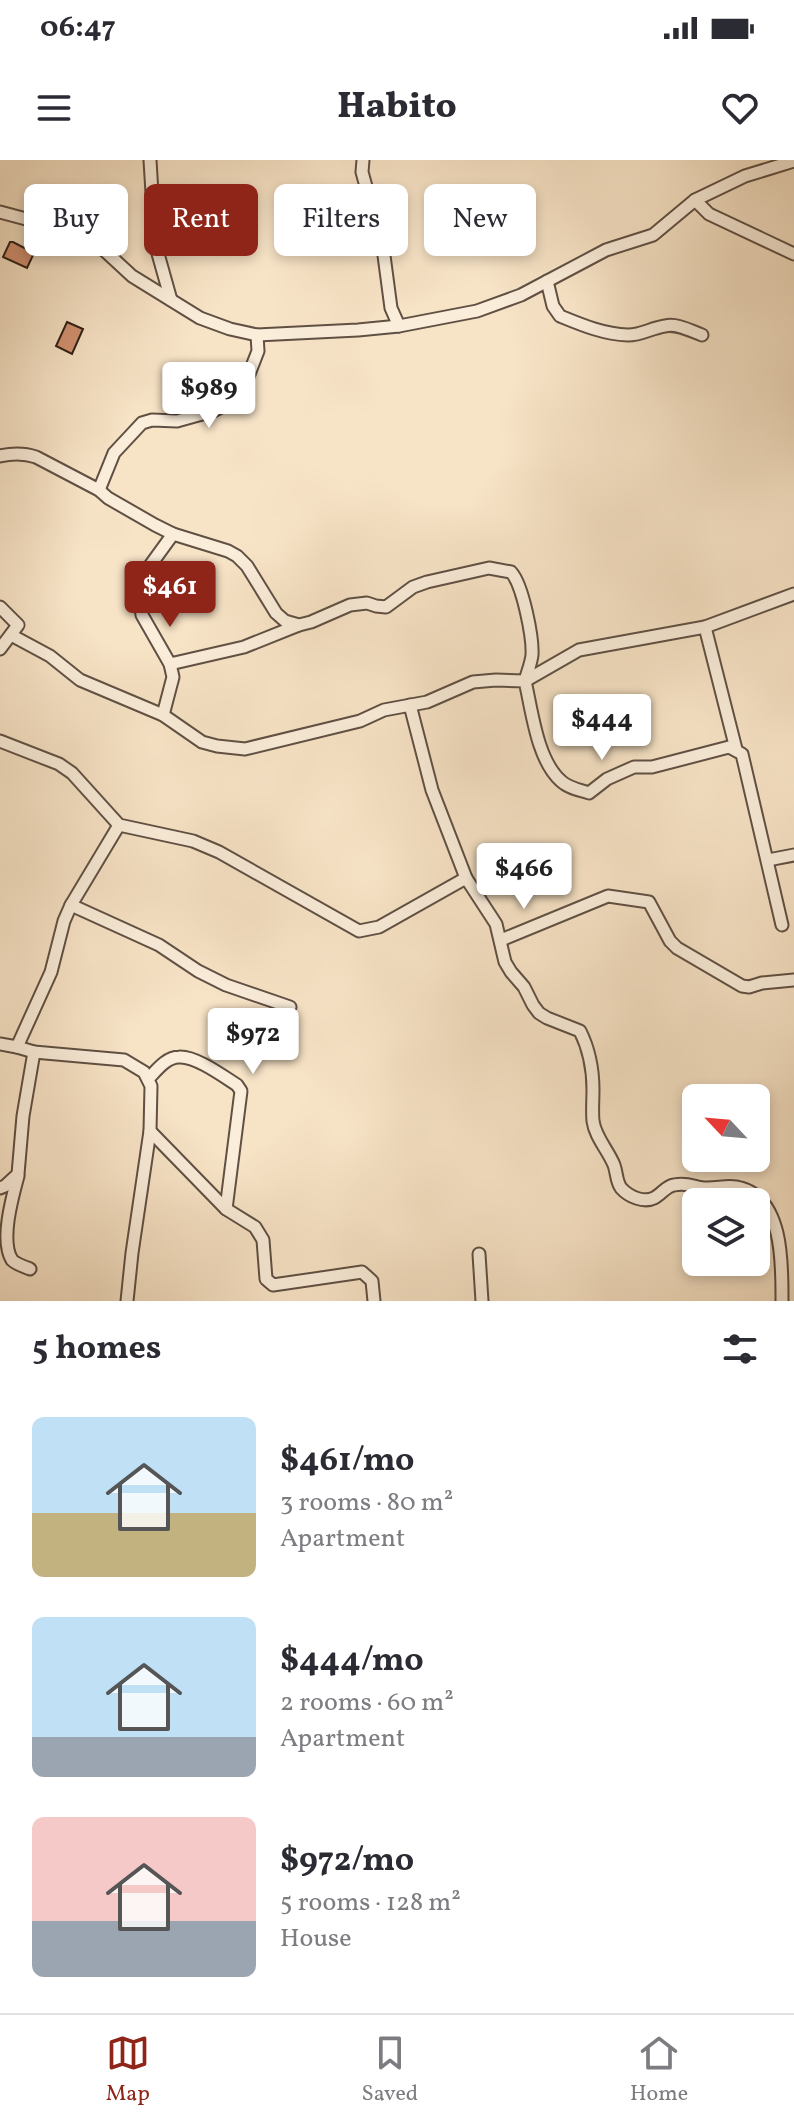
<!DOCTYPE html>
<html lang="en">
<head>
<meta charset="utf-8">
<style>
  body { margin:0; font-family:Vollkorn,serif; background:#f7f7f7; color:#2b2b33; height:100vh; display:flex; flex-direction:column; font-size:30px; white-space:nowrap }
  * { box-sizing:border-box; margin:0 }
  p { font-size:26px; color:#7c7c81 }
  .icon { flex:none; width:44px; height:44px; fill:none; stroke:currentColor; stroke-width:2; stroke-linecap:round; stroke-linejoin:round }
  .map { position:relative; height:1141px; overflow:hidden }
  .details { display:flex; flex-direction:column; background:#fff; flex:1 }
  .details>* { flex:none }
  .hud { position:absolute; left:24px; top:24px; width:746px; height:72px; display:flex; gap:16px }
  .needle { width:52px; rotate:296deg }
  .tools { position:absolute; left:682px; top:924px; display:grid; gap:16px }
  .tools a { display:grid; place-items:center; width:88px; height:88px; border-radius:12px; background:#fff; box-shadow:0 4px 12px #0003; font-size:40px }
  .price { position:absolute; translate:-50% -68px; padding:0 18px; border-radius:8px; background:#fff; color:#222; font-size:26px; line-height:52px; filter:drop-shadow(0 2px 4px #0008) }
  .price::after { content:''; position:absolute; left:50%; top:48px; width:24px; height:18px; margin-left:-12px; background:inherit; clip-path:polygon(0 0,100% 0,50% 100%) }
  .price.on { background:#8f2418; color:#fff }
  ul { padding:0; list-style:none }
  li { display:flex; align-items:center; gap:24px; height:200px; padding:0 32px }
  li span { display:grid; place-items:center; flex:none; width:224px; height:160px; border-radius:12px; color:#555 }
  li>.icon { margin-inline-start:auto }
  span .icon { width:96px; height:96px; fill:#fffc; stroke-width:1 }
  li b { font-size:34px }
  h2 { display:flex; justify-content:space-between; align-items:center; height:96px; padding:0 32px; font-size:34px }
  .chip { padding:0 28px; border-radius:12px; background:#fff; box-shadow:0 4px 12px #0003; font-size:28px; line-height:72px }
  .chip.on { background:#8f2418; color:#fff }
  .status { display:flex; justify-content:space-between; align-items:center; height:56px; padding:0 40px; background:#fff; direction:ltr }
  .status svg { height:22px; fill:currentColor }
  header { display:flex; justify-content:space-between; align-items:center; height:104px; padding:0 32px; background:#fff; font-size:36px; font-weight:800 }
  .menu { display:flex; justify-content:space-around; align-items:center; height:112px; border-top:2px solid #e1e1e2; background:#fff; font-size:22px; color:#7c7c81 }
  .menu a { display:grid; justify-items:center; gap:4px }
  .menu .on { color:#8f2418 }
  .map>svg:first-child { display:block }
</style>
</head>
<body>
<div class="status"><b>06:47</b><svg viewBox="0 0 49 12"><path d="M0 12V9h3v3zM5 12V6h3v6zM10 12V3h3v9zM15 12V0h3v12zM26 1h20v11H26zM47 4h2v5h-2z"/></svg></div>
<header><svg class="icon" aria-label="menu" viewBox="0 0 24 24"><path d="M4 6h16M4 12h16M4 18h16"/></svg>Habito<svg class="icon" aria-label="heart" viewBox="0 0 24 24"><path d="M12 20l-8-8c-3-5 5-10 8-4 3-6 11-1 8 4z"/></svg></header>
<div class="map">
<svg width="794" height="1141" viewBox="0 0 794 1141">
  <rect width="100%" height="100%" fill="#f7e3c6"/>
  <filter id="stains"><feTurbulence type="fractalNoise" baseFrequency=".0025" numOctaves="4"/><feColorMatrix values="0 0 0 0 .2 0 0 0 0 .09 0 0 0 0 .02 0 0 0 .5 -.17"/></filter>
  <radialGradient id="worn" r=".72"><stop offset=".6" stop-color="#630" stop-opacity="0"/><stop offset="1" stop-color="#630" stop-opacity=".3"/></radialGradient>
  <!-- building -->
  <g fill="#d29271" stroke="#2e1f19" stroke-width="2">
    <polygon points="64,39 81,46 75,60 58,53"/>
    <polygon points="10,82 13,82 34,93 27,108 3,97"/>
    <polygon points="67,162 83,169 72,194 56,186"/>
  </g>
  <g fill="none" stroke-linecap="round" stroke-linejoin="round">
    <!-- street casing -->
    <g stroke="#605044" stroke-width="15">
      <g id="street">
        <polyline points="150,0 155,83 171,140"/>
        <polyline points="363,0 362,12 383,88 391,148 399,166"/>
        <polyline points="695,40 709,54 794,94"/>
        <polyline points="0,52 56,67 83,76 105,91 132,116 200,158 230,169 257,175 358,170 399,166 477,151 521,135 606,90 653,75 695,40 745,16 794,1"/>
        <path d="M 547,121 L 553,146 L 560,156 C 582,165 603,174 628,175 C 642,175 651,168 665,166 C 677,163 691,171 702,175"/>
        <path d="M 0,296 C 13,293 24,293 36,297 L 99,330 L 108,338 L 155,365 L 173,374 L 228,391 L 237,396 L 247,406 L 276,453 L 285,461 L 299,465 L 311,462 L 350,445 L 367,443 L 376,446 L 386,447 L 413,427 L 427,422 L 489,408 L 511,412 C 523,425 533,478 532,495 C 531,504 527,513 525,521 L 579,490 L 705,467 L 794,434"/>
        <polyline points="99,330 114,293 142,263 152,260 177,261 213,251 236,239 244,227 258,191 257,175"/>
        <polyline points="0,447 18,465 0,489"/>
        <polyline points="705,467 736,589"/>
        <path d="M 11,475 L 50,496 L 80,520 L 163,555 L 202,582 L 217,586 L 245,589 L 360,561 L 384,550 L 427,542 L 473,522 L 496,520 L 525,521 C 532,551 537,600 561,621 C 568,628 580,630 589,633 L 607,619 L 634,607 L 652,607 L 729,587 L 742,594 L 782,765"/>
        <polyline points="170,504 244,487 299,465"/>
        <path d="M 410,545 L 432,630 L 466,718 L 496,764 L 505,802 L 511,812 L 524,827 L 533,845 L 539,853 L 547,858 L 580,871 C 589,889 593,910 593,930 C 593,940 592,951 593,961 C 595,977 608,990 614,1005 C 617,1013 616,1021 621,1028 C 629,1037 644,1043 654,1038 C 662,1034 666,1026 674,1025 C 688,1022 693,1027 704,1028 C 717,1029 729,1024 741,1028 C 784,1040 782,1106 782,1141"/>
        <polyline points="163,555 173,517 170,504 142,455 139,434 144,414 173,374"/>
        <polyline points="0,581 59,604 72,613 119,665 193,681 219,692 359,771 379,767 466,718"/>
        <polyline points="768,700 794,695"/>
        <polyline points="71,745 159,785 198,811 226,825 290,847"/>
        <polyline points="501,780 608,736 649,742 670,781 677,788 742,826 749,827 762,823 794,820"/>
        <polyline points="0,884 17,887 34,892 124,900 144,912 151,926 150,971 132,1093 127,1141"/>
        <polyline points="17,887 51,812 64,761 71,745 119,665"/>
        <path d="M 148,919 C 156,911 166,897 179,897 C 196,896 223,916 237,925 L 241,931 L 226,1049"/>
        <polyline points="150,971 226,1049 255,1067 263,1080 266,1119 273,1125 362,1112 372,1121 374,1141"/>
        <path d="M 18,1016 C 12,1038 0,1081 12,1100 C 16,1104 25,1107 30,1109"/>
        <polyline points="0,1028 5,1026 18,1014 23,956 34,892"/>
        <polyline points="479,1094 482,1141"/>
      </g>
    </g>
    <!-- street -->
    <use href="#street" stroke="#faedda" stroke-width="11"/>
  </g>
  <rect width="100%" height="100%" filter="url(#stains)"/>
  <rect width="100%" height="100%" fill="url(#worn)"/>
</svg>
<div class="tools">
<a><svg class="needle" viewBox="-14 -14 28 28"><path d="M0-13l5 13h-10z" fill="#e53935"/><path d="M0 13l5-13h-10z" fill="#7c7c81"/></svg></a>
<a><svg class="icon" aria-label="layers" viewBox="0 0 24 24"><path d="M12 4l9 5-9 5-9-5zM3 14l9 5 9-5"/></svg></a>
</div>
<b class="price" style="left:209px;top:270px">$989</b>
<b class="price on" style="left:170px;top:469px">$461</b>
<b class="price" style="left:602px;top:602px">$444</b>
<b class="price" style="left:524px;top:751px">$466</b>
<b class="price" style="left:253px;top:916px">$972</b>
<div class="hud">
<a class="chip">Buy</a>
<a class="chip on">Rent</a>
<a class="chip">Filters</a>
<a class="chip">New</a>
</div>
</div>
<section class="details">
<h2>5 homes<svg class="icon" aria-label="filters" viewBox="0 0 24 24"><path d="M4 7h16M4 17h16"/><circle cx="9" cy="7" r="2"/><circle cx="15" cy="17" r="2"/></svg></h2>
<ul>
<li><span style="background:linear-gradient(#bfe0f5 60%,#c2b280 0)"><svg class="icon" aria-label="home" viewBox="0 0 24 24"><path d="M3 11l9-7 9 7M6 9v11h12V9"/></svg></span><div><b>$461/mo</b><p>3 rooms · 80 m²</p><p>Apartment</p></div></li>
<li><span style="background:linear-gradient(#bfe0f5 75%,#9aa5b1 0)"><svg class="icon" aria-label="home" viewBox="0 0 24 24"><path d="M3 11l9-7 9 7M6 9v11h12V9"/></svg></span><div><b>$444/mo</b><p>2 rooms · 60 m²</p><p>Apartment</p></div></li>
<li><span style="background:linear-gradient(#f6c9c9 65%,#9aa5b1 0)"><svg class="icon" aria-label="home" viewBox="0 0 24 24"><path d="M3 11l9-7 9 7M6 9v11h12V9"/></svg></span><div><b>$972/mo</b><p>5 rooms · 128 m²</p><p>House</p></div></li>
</ul>
</section>
<nav class="menu">
<a class="on"><svg class="icon" aria-label="map" viewBox="0 0 24 24"><path d="M3 6l6-2 6 2 6-2v14l-6 2-6-2-6 2zM9 4v14M15 6v14"/></svg>Map</a>
<a><svg class="icon" aria-label="saved" viewBox="0 0 24 24"><path d="M7 4h10v16l-5-4-5 4z"/></svg>Saved</a>
<a><svg class="icon" aria-label="home" viewBox="0 0 24 24"><path d="M3 11l9-7 9 7M6 9v11h12V9"/></svg>Home</a>
</nav>
</body>
</html>
